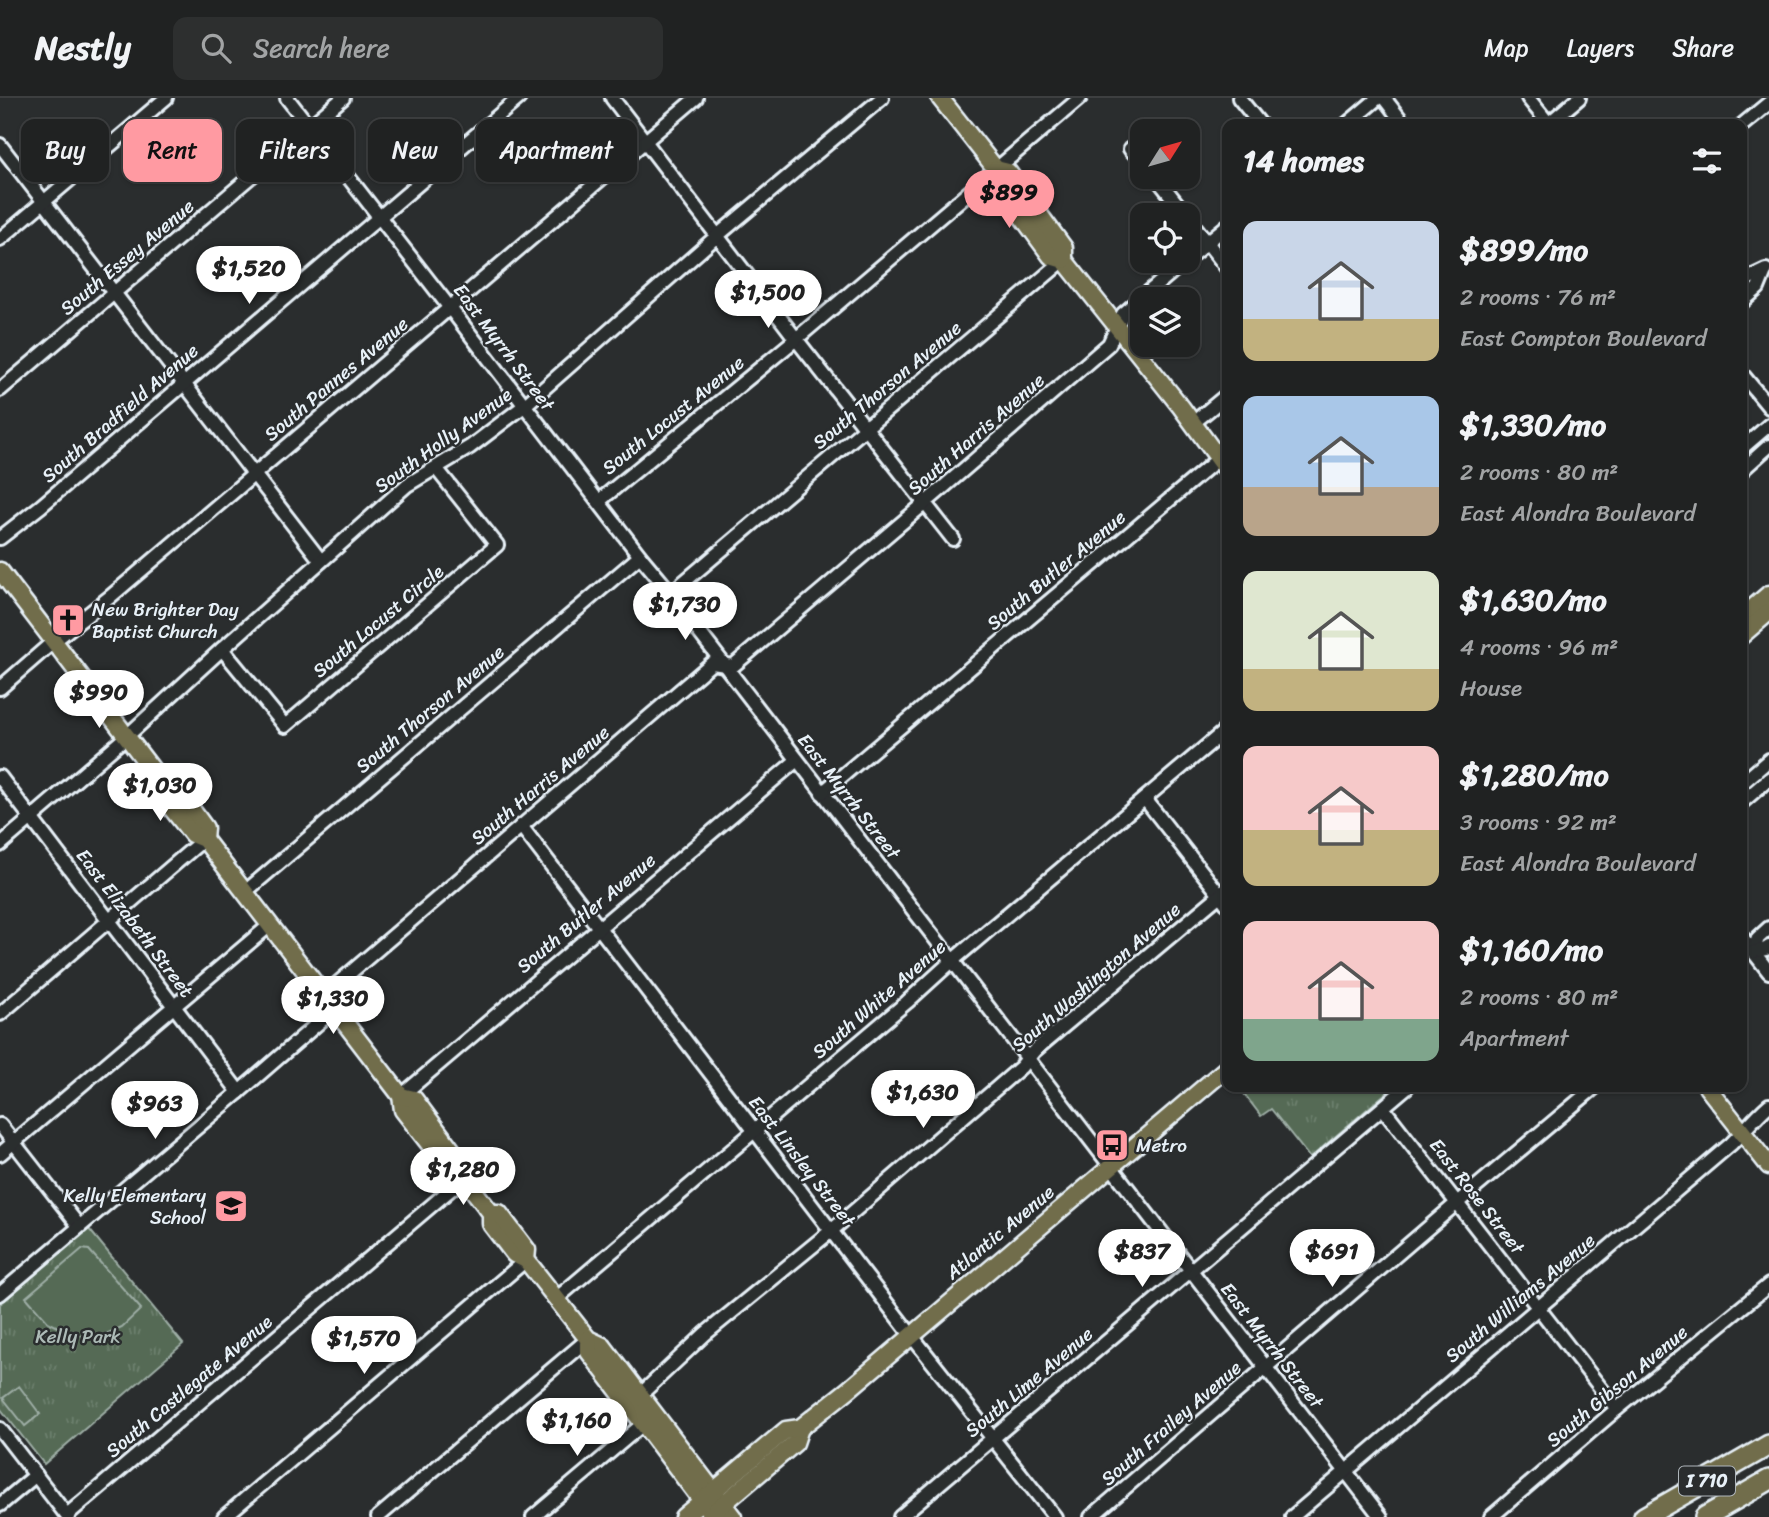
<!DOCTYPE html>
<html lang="en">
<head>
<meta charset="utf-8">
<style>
  body { margin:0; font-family:Sriracha,sans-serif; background:#2d2f2f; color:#f1f3f6; height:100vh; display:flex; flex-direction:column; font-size:26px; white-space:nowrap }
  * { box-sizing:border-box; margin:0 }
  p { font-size:23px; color:#a2a4a5 }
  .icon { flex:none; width:38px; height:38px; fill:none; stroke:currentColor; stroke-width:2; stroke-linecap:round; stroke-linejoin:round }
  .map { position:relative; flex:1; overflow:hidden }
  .side { position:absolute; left:1222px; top:21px; width:525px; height:973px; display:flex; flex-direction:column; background:#202222; border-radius:14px; box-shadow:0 2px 5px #0004,0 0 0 2px #3d3f40 }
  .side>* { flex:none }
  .guide { position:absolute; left:21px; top:21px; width:665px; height:63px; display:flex; gap:14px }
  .needle { width:46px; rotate:53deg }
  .buttons { position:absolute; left:1130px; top:21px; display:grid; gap:14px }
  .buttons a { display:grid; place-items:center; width:70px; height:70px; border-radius:14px; background:#202222; box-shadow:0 2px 5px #0004,0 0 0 2px #3d3f40; font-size:35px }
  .price { position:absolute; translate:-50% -60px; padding:0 16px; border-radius:24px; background:#fff; color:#222; font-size:23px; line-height:46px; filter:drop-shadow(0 2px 4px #0008) }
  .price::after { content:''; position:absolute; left:50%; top:42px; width:21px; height:16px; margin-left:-10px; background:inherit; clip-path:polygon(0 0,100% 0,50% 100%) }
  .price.on { background:#ff9aa2; color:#111 }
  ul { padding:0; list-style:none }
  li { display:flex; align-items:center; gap:21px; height:175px; padding:0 21px }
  li span { display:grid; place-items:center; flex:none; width:196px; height:140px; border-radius:14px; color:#555 }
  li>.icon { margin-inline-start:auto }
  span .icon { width:84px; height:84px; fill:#fffc; stroke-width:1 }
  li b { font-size:30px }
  h2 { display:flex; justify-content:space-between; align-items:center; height:84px; padding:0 21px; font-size:30px }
  .tag { padding:0 24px; border-radius:14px; background:#202222; box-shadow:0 2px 5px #0004,0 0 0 2px #3d3f40; font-size:24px; line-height:63px }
  .tag.on { background:#ff9aa2; color:#111 }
  header { display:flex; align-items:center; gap:42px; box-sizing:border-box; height:98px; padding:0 35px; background:#202222; border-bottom:2px solid #3d3f40 }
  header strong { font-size:33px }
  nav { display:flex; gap:38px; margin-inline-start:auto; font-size:24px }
  .search { width:490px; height:63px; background:#2d2f2f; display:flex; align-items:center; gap:18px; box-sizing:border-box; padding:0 24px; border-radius:14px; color:#a2a4a5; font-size:26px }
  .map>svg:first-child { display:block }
</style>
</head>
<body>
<header>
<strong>Nestly</strong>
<div class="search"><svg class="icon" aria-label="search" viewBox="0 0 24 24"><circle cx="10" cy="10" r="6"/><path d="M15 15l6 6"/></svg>Search here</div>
<nav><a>Map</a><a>Layers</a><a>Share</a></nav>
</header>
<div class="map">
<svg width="1769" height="1419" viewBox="0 0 1769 1419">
  <defs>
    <pattern id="park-tufts" width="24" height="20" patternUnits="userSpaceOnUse" patternTransform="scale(1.75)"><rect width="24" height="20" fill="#556a55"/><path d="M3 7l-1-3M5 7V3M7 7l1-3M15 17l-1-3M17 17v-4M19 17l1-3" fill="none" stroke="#6d806e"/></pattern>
  </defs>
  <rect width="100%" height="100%" fill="#2a2d2e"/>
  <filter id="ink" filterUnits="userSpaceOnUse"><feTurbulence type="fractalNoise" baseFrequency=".0143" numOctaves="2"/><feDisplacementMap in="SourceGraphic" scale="14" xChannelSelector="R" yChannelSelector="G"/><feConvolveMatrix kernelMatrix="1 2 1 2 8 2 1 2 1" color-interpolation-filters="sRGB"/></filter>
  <g filter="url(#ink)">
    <!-- park -->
    <g fill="url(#park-tufts)" stroke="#9eaea6" stroke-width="2">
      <polygon points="1239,989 1393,989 1310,1060 1271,1011 1261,1018"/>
      <polygon points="89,1131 183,1246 44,1366 0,1310 0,1206"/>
    </g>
    <!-- garden -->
    <g fill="#556a55" stroke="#9eaea6" stroke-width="2">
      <polygon points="82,1151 89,1152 141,1211 122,1229 97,1240 72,1236 48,1224 26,1199"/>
      <polygon points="19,1288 40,1316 25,1328 3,1300"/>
    </g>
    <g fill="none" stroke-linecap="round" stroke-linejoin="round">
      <!-- minor casing -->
      <g stroke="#e8f1f8" stroke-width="18">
        <g id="minor">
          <polyline points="287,0 450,210 640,458 671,495 679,508 1381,1419"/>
          <polyline points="612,0 796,241 953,441"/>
          <polyline points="1239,0 1260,26"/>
          <polyline points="1384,0 1404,26"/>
          <polyline points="1528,0 1549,26"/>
          <polyline points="1347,26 1378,0"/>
          <polyline points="1548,26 1579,0"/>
          <polyline points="1741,28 1769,5"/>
          <polyline points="0,47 321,463"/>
          <polyline points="1130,51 1143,64"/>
          <polyline points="1156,79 1186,117"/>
          <polyline points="1188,120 1227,170"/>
          <polyline points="0,141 166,0"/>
          <polyline points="1188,160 1227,128"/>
          <polyline points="1741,185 1747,181 1766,172"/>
          <polyline points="1741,205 1758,190 1765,173"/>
          <polyline points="1741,275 1769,309"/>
          <polyline points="0,292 343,0"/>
          <polyline points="1193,325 1227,297"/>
          <polyline points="1741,351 1769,327"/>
          <polyline points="1741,373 1769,348"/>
          <polyline points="599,403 796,241 1080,0"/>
          <polyline points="0,440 41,408 519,0"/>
          <polyline points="671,495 1064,162"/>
          <polyline points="222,551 285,628 497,447 436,370"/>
          <polyline points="0,590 54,543 110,499 696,0"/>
          <polyline points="0,679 239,994"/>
          <polyline points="1741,686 1769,662"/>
          <polyline points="822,695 1218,361"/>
          <polyline points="1145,701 1227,806"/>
          <polyline points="1741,705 1769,681"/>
          <polyline points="521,728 911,1237 1055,1419"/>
          <polyline points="0,747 127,638 222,551 407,387 470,349 524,308 717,138 882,0"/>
          <polyline points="245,794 640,458"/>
          <polyline points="1741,838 1769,874"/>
          <polyline points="1753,854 1758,840 1769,830"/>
          <polyline points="1753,854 1766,851 1769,849"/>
          <polyline points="0,916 204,741"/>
          <polyline points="401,998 797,662"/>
          <polyline points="1383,1010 1617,1311"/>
          <polyline points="0,1027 79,1128"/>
          <polyline points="0,1056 270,827"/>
          <polyline points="0,1196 239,994 323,921 337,886 712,565 733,568 924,406 1109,246 1123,216 1185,163"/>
          <polyline points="556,1201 907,904 952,863 1227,631"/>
          <polyline points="640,1297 705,1236 831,1133 1021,969 1034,953 1227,791"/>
          <polyline points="0,1331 68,1419"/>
          <polyline points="0,1407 36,1377"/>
          <polyline points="67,1417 464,1080"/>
          <polyline points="224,1419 526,1162"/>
          <polyline points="378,1419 588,1241"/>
          <polyline points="533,1419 643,1326"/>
          <polyline points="900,1419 1407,989"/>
          <polyline points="1091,1419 1457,1105 1595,989"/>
          <path d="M 1292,1419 L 1731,1046 C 1744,1033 1755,1019 1769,1007"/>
          <polyline points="1491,1419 1617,1311 1769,1187"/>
        </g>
      </g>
      <!-- major casing -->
      <g stroke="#e8f1f8" stroke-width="21">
        <g id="major">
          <polyline points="940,0 996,71 996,83 1051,158 1064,162 1181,309 1227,372"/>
          <polyline points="996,71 1008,74 1064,150 1064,162"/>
          <polyline points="0,473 157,678 173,686 205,730 204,741"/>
          <polyline points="1741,520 1769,496"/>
          <polyline points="1741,538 1769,514"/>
          <polyline points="157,678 159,694 192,736 204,741 401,998 403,1012 452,1075 464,1080 491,1115 491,1126 514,1156 526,1162 588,1241 603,1248 733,1419"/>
          <polyline points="1707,989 1769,1068"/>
          <polyline points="401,998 414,1001 463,1067 464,1080"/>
          <polyline points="491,1115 499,1115 527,1152 526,1162"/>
          <polyline points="588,1241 589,1254 714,1419"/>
          <polyline points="716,1412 795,1345 800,1330"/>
          <polyline points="683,1419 786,1332 800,1330 848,1292 1227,970"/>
        </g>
      </g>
      <!-- highway casing -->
      <g stroke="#e8f1f8" stroke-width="24">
        <g id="highway">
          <polyline points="1644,1419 1769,1347"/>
          <polyline points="1705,1419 1769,1382"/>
        </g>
      </g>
      <!-- minor -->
      <use href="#minor" stroke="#2a2d2e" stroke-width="12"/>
      <!-- major -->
      <use href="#major" stroke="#716d4b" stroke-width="16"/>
      <!-- highway -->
      <use href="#highway" stroke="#716d4b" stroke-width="19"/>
    </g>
  </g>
  <!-- icons -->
  <defs>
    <g id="church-square" transform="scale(1.75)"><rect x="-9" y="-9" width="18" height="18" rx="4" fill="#ff9aa2" stroke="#2a2d2e"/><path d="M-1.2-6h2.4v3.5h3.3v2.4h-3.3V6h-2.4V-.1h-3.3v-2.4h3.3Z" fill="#111"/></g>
    <g id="bus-square" transform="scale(1.75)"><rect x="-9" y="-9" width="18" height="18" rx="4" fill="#ff9aa2" stroke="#2a2d2e"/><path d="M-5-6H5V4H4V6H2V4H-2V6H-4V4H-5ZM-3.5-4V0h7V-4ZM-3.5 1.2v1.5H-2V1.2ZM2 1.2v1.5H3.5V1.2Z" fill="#111"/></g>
    <g id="school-square" transform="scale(1.75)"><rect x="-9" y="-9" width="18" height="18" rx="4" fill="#ff9aa2" stroke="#2a2d2e"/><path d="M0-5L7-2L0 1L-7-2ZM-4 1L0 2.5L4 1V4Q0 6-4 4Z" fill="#111"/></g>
  </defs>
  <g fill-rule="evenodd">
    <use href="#church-square" x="68" y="522"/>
    <use href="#bus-square" x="1112" y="1047"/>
    <use href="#school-square" x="231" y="1108"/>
  </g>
  <g text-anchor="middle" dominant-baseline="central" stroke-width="5" stroke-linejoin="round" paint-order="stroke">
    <!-- shield labels -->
    <rect fill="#2a2d2e" stroke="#afb6bb" stroke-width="2" x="1679" y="1368.5" width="56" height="29" rx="5"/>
    <g font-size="18" font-weight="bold" fill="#e8f1f8">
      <text x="1707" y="1383">I 710</text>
    </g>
    <!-- street labels -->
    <g font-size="19" fill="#e8f1f8" stroke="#2a2d2e">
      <text transform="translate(127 159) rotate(-40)">South Essey Avenue</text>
      <text transform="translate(504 249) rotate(53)">East Myrrh Street</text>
      <text transform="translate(336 281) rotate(-40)">South Pannes Avenue</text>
      <text transform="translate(887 287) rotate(-40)">South Thorson Avenue</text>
      <text transform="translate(120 315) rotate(-41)">South Bradfield Avenue</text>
      <text transform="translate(673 317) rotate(-39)">South Locust Avenue</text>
      <text transform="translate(976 336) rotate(-41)">South Harris Avenue</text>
      <text transform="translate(443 342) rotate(-36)">South Holly Avenue</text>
      <text transform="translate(1056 472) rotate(-40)">South Butler Avenue</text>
      <text transform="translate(378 523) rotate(-40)">South Locust Circle</text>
      <text transform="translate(430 611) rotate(-40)">South Thorson Avenue</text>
      <text transform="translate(540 687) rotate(-40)">South Harris Avenue</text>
      <text transform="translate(849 698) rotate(52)">East Myrrh Street</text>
      <text transform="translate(586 815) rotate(-40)">South Butler Avenue</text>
      <text transform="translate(135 825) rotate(53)">East Elizabeth Street</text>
      <text transform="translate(1096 879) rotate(-41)">South Washington Avenue</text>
      <text transform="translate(879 901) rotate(-41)">South White Avenue</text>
      <text transform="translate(802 1063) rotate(52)">East Linsley Street</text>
      <text transform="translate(1477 1098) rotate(52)">East Rose Street</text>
      <text transform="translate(1000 1134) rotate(-40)">Atlantic Avenue</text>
      <text transform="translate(1520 1200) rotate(-40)">South Williams Avenue</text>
      <text transform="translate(1272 1247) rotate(52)">East Myrrh Street</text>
      <text transform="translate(1029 1284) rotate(-40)">South Lime Avenue</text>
      <text transform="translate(189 1288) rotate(-40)">South Castlegate Avenue</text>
      <text transform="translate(1617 1288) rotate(-40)">South Gibson Avenue</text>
      <text transform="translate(1171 1325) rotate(-41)">South Frailey Avenue</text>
    </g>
    <!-- poi labels -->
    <g font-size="19" fill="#e8f1f8" stroke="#2a2d2e" text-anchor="start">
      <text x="92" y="511">New Brighter Day<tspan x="92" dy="22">Baptist Church</tspan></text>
      <text x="1136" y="1047">Metro</text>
      <text x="206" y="1097" text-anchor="end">Kelly Elementary<tspan x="206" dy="22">School</tspan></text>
    </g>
    <!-- park labels -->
    <g font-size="19" fill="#adbbb7" stroke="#2a2d2e">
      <text x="78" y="1238">Kelly Park</text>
    </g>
  </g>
</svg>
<div class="buttons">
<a><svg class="needle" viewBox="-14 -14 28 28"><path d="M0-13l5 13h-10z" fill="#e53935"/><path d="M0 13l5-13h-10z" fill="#a2a4a5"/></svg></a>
<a><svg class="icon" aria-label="locate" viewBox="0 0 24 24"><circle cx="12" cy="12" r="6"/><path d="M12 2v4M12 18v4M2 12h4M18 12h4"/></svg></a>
<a><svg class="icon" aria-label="layers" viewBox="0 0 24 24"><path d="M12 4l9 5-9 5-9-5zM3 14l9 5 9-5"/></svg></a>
</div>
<b class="price on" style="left:1009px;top:132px">$899</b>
<b class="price" style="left:249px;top:208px">$1,520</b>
<b class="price" style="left:768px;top:232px">$1,500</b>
<b class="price" style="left:685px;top:544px">$1,730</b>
<b class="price" style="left:99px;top:632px">$990</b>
<b class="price" style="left:160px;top:725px">$1,030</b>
<b class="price" style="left:333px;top:938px">$1,330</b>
<b class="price" style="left:923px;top:1032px">$1,630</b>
<b class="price" style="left:155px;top:1043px">$963</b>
<b class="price" style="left:463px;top:1109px">$1,280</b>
<b class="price" style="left:1142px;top:1191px">$837</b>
<b class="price" style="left:1332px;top:1191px">$691</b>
<b class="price" style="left:364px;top:1278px">$1,570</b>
<b class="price" style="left:577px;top:1360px">$1,160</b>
<div class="guide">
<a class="tag">Buy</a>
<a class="tag on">Rent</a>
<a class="tag">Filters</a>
<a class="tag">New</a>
<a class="tag">Apartment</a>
</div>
<section class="side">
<h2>14 homes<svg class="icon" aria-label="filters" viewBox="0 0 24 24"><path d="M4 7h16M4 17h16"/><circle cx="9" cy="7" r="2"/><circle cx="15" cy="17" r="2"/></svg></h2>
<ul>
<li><span style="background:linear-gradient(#c9d6e8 70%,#c2b280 0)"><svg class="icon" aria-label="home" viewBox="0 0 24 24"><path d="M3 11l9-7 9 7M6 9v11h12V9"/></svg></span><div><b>$899/mo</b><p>2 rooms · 76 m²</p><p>East Compton Boulevard</p></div></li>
<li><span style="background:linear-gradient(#a9c7e8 65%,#b9a48a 0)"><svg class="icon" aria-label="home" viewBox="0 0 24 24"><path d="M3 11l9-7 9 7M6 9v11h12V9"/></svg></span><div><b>$1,330/mo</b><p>2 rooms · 80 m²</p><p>East Alondra Boulevard</p></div></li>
<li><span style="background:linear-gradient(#dfe7d0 70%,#c2b280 0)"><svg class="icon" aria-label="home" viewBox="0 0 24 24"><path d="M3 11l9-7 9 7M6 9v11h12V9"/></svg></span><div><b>$1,630/mo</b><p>4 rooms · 96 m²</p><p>House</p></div></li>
<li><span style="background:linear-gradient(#f6c9c9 60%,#c2b280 0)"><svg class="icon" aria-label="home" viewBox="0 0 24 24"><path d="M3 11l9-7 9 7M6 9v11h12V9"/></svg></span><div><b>$1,280/mo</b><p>3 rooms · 92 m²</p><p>East Alondra Boulevard</p></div></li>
<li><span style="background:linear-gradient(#f6c9c9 70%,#7fa58c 0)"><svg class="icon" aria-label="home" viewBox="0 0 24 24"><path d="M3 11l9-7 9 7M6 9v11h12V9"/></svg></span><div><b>$1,160/mo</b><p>2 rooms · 80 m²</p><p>Apartment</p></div></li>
</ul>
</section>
</div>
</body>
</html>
